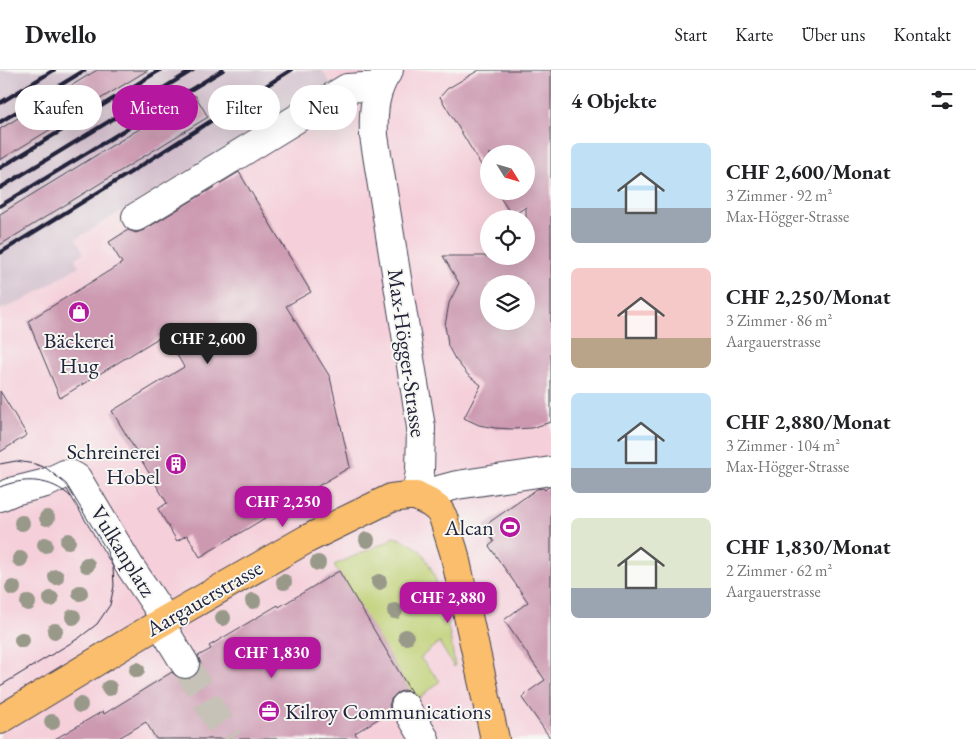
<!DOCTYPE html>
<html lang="de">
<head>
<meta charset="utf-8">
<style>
  body { margin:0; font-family:"EB Garamond",serif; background:#f6f6f6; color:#202124; height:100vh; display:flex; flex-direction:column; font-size:19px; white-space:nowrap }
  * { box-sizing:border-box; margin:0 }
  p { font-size:16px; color:#757577 }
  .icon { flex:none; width:28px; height:28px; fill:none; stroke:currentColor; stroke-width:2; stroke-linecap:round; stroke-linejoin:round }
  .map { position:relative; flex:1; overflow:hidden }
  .drawer { display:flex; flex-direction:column; background:#fff; width:425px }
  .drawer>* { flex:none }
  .guide { position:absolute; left:15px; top:15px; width:460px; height:45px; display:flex; gap:10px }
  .needle { width:32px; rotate:127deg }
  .fabs { position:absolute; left:480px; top:75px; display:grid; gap:10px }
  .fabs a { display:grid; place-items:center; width:55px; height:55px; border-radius:50%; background:#fff; box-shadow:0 5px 20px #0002; font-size:25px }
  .price { position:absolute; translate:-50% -42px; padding:0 11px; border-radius:10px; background:#b5179e; color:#fff; font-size:16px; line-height:32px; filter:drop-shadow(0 1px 2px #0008) }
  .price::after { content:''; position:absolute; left:50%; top:30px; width:15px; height:11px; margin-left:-8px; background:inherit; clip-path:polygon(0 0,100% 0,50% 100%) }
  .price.current { background:#222; color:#fff }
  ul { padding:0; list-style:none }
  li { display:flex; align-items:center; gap:15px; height:125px; padding:0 20px }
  li span { display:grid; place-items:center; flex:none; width:140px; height:100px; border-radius:8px; color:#555 }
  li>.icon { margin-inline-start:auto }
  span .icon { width:60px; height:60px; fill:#fffc; stroke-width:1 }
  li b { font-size:21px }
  h2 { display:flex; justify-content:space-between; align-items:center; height:60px; padding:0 20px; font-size:21px }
  .pill { padding:0 18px; border-radius:22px; background:#fff; box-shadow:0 5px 20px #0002; font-size:18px; line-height:45px }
  .pill.current { background:#b5179e; color:#fff }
  header { display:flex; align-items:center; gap:30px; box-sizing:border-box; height:70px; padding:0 25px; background:#fff; border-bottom:1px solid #e0e0e0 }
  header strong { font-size:24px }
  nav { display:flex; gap:28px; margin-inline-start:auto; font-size:18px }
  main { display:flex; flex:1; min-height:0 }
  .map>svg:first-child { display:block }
</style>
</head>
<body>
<header>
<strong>Dwello</strong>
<nav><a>Start</a><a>Karte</a><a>Über uns</a><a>Kontakt</a></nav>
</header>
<main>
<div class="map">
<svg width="551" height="669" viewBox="0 0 551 669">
  <rect width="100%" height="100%" fill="#f6f6f2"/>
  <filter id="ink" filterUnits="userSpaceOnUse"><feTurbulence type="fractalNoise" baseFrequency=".02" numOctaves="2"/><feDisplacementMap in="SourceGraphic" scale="10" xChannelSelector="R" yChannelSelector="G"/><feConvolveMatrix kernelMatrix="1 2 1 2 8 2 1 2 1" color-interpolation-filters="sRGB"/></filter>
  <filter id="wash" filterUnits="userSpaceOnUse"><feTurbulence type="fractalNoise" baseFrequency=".0096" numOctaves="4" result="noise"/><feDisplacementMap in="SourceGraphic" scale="20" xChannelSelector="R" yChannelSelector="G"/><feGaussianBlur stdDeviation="1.12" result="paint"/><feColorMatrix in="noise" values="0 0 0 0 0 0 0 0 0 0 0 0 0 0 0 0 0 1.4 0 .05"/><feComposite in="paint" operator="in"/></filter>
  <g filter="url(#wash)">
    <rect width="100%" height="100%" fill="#f0ead6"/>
    <!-- built -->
    <path fill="#f5cfda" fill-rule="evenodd" d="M 322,0 L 551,0 L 551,669 L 0,669 L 0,240 L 25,230 L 79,196 L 75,189 L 76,169 L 330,15 ZM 489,84 L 526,84 L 526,121 L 489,121 ZM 489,149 L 526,149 L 526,186 L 489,186 ZM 489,214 L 526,214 L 526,251 L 489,251 Z"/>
    <!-- industrial -->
    <polygon fill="#d1bdcb" points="0,0 322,0 331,14 76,169 84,183 75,189 79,196 25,230 0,240"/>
    <!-- green -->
    <path fill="#becf72" stroke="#707856" d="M 392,467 C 402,468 417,476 423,484 C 441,510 450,564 455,596 L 454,597 L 439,572 L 420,588 L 440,611 L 416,631 L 334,495 L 389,471 Z"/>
    <g id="blocks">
      <!-- building -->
      <g fill="#cc99b0" fill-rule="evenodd">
        <polygon points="97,0 148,0 0,90 0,59"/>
        <path d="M 479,0 L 551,0 L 551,352 L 531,358 L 512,359 L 495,358 L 479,355 L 464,348 L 481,315 L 468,305 L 455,289 L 448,276 L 447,267 L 445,256 L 449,233 L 459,213 L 443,186 L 526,186 L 526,137 L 512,146 L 496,121 L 526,121 L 526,84 L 489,84 L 489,108 L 440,27 L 447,19 ZM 489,214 L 526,214 L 526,251 L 489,251 Z"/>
        <polygon points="195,25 208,47 0,175 0,144"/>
        <polygon points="239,102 311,222 286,236 330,307 350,397 200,487 187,465 177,471 158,439 167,433 112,341 184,297 165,264 60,328 28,251 122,193 109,172 128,160 136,163 144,160"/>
        <polygon points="0,321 27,365 0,382"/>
        <polygon points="548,417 551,417 551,669 522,628 526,625 525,624 545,610 504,550 528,532 489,476 494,472 484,456 537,419 543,418 545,420"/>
        <polygon points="339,501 411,622 404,620 397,623 391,629 389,636 391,641 355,663 359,669 156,669 146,652 117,669 55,669 103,641 104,644 172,602 178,608 186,610 193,608 199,601 201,593 198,586 211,579 209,576 278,535 279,537"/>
      </g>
    </g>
  </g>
  <g filter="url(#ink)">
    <use href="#blocks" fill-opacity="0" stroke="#414052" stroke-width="1"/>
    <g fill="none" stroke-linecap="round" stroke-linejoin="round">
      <!-- minor-tunnel -->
      <polyline stroke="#c7c2b7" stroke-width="28" stroke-dasharray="28 14" stroke-linecap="butt" points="185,594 229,669"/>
      <!-- minor casing -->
      <g stroke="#414052" stroke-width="30">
        <g id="minor">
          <path d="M 389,0 C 374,20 373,43 374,66 L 421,357 L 420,401 L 416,426 L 457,415 L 551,401"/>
          <polyline points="136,147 347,18 380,16"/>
          <polyline points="0,427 14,421 46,413 65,404 70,404 77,408 129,495 166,550"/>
          <polyline points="160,553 185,594"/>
          <polyline points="405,636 425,669"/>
        </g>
      </g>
      <!-- major casing -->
      <g stroke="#414052" stroke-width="30">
        <polyline id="major" points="0,650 160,553 307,469 391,428 407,426 416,426 430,433 439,440 443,447 454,482 495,669"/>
      </g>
      <!-- minor -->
      <use href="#minor" stroke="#fff" stroke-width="28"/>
      <!-- major -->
      <use href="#major" stroke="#fabe6d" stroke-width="28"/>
      <!-- tram -->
      <g stroke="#22223b" stroke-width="1">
        <polyline points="0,394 16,391 35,394 46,398 66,414 106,479 113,497 114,516 110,535 97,554 79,568 0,616"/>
        <path d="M 0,417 C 24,407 51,408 71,427"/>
      </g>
      <!-- rail -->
      <g stroke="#22223b" stroke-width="4">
        <polyline points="0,33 54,0"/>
        <polyline points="0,52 85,0"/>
        <polyline points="0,98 160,0"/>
        <polyline points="0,118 193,0"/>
        <polyline points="0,136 223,0"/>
        <polyline points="0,183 131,102 291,0"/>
      </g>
    </g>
    <!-- trees -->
    <g fill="#99998a">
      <circle cx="47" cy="448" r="8"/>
      <circle cx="22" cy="453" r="8"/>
      <circle cx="367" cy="470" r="8"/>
      <circle cx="68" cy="471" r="8"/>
      <circle cx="45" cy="475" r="8"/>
      <circle cx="20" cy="489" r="8"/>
      <circle cx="318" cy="493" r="8"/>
      <circle cx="87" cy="495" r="8"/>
      <circle cx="56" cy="507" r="8"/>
      <circle cx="284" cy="512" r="8"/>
      <circle cx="379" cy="512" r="8"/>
      <circle cx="13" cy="518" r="8"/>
      <circle cx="80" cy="523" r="8"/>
      <circle cx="51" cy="529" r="8"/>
      <circle cx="422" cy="529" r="8"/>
      <circle cx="253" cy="531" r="8"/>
      <circle cx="28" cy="533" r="8"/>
      <circle cx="395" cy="541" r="8"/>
      <circle cx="73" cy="547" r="8"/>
      <circle cx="223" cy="548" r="8"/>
      <circle cx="55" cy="561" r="8"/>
      <circle cx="406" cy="567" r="8"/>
      <circle cx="22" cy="570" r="8"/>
      <circle cx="137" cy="600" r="8"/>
      <circle cx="109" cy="618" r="8"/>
      <circle cx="80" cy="635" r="8"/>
      <circle cx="52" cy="652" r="8"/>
    </g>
  </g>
  <!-- icons -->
  <defs>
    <g id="shop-disc" transform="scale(1.125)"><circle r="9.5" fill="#b5179e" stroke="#f6f6f2"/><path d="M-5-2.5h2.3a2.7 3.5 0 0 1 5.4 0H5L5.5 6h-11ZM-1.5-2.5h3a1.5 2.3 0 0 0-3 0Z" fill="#fff"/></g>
    <g id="building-disc" transform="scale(1.125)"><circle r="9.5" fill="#b5179e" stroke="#f6f6f2"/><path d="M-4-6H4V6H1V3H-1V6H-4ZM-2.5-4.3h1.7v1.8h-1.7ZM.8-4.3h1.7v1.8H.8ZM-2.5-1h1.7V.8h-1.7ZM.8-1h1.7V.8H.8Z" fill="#fff"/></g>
    <g id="stadium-disc" transform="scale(1.125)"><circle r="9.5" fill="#b5179e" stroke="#f6f6f2"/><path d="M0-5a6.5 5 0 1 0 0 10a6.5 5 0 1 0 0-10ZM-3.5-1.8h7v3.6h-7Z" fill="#fff"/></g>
    <g id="office-disc" transform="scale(1.125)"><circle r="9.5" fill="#b5179e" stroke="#f6f6f2"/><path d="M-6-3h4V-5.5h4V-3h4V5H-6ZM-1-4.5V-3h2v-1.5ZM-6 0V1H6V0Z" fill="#fff"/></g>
  </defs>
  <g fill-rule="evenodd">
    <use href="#shop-disc" x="79" y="242"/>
    <use href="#building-disc" x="176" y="394"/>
    <use href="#stadium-disc" x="510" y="457"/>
    <use href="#office-disc" x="269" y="641"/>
  </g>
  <g text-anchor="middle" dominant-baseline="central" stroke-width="4" stroke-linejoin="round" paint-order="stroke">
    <!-- poi labels -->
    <g font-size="22" fill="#22223b" stroke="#f6f6f2" text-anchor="end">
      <text x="79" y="270" text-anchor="middle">Bäckerei<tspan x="79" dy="25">Hug</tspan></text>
      <text x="160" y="381">Schreinerei<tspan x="160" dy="25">Hobel</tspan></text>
      <text x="494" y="457">Alcan</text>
      <text x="285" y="641" text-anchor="start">Kilroy Communications</text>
    </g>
    <!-- street labels -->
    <g font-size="22" fill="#22223b" stroke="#f6f6f2">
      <text transform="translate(407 283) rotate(82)">Max-Högger-Strasse</text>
      <text transform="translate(123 481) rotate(58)">Vulkanplatz</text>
      <text transform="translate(204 528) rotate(-30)">Aargauerstrasse</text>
    </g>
  </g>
</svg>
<div class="fabs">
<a><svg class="needle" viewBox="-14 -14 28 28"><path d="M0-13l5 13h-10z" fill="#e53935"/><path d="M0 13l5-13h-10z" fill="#757577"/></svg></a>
<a><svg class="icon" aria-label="locate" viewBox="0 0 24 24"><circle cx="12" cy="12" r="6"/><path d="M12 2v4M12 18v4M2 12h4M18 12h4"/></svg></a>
<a><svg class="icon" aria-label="layers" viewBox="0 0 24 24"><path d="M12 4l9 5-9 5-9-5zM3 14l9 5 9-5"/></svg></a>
</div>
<b class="price current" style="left:208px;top:295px">CHF 2,600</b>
<b class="price" style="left:283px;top:458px">CHF 2,250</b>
<b class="price" style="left:448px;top:554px">CHF 2,880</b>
<b class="price" style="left:272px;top:609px">CHF 1,830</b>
<div class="guide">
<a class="pill">Kaufen</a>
<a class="pill current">Mieten</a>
<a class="pill">Filter</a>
<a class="pill">Neu</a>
</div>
</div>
<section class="drawer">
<h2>4 Objekte<svg class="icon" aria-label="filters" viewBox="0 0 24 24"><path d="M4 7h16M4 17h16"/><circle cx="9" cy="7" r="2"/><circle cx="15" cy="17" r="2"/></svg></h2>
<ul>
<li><span style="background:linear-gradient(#bfe0f5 65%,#9aa5b1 0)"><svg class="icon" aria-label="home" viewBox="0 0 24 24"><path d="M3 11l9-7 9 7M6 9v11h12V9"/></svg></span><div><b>CHF 2,600/Monat</b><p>3 Zimmer · 92 m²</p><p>Max-Högger-Strasse</p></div></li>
<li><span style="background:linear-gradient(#f6c9c9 70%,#b9a48a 0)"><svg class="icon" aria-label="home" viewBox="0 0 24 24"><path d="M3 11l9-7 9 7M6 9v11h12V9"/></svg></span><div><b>CHF 2,250/Monat</b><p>3 Zimmer · 86 m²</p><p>Aargauerstrasse</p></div></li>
<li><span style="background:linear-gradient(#bfe0f5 75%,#9aa5b1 0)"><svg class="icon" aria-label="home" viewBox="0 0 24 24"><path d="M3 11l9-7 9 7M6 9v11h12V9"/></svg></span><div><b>CHF 2,880/Monat</b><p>3 Zimmer · 104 m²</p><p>Max-Högger-Strasse</p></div></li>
<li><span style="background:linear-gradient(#dfe7d0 70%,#9aa5b1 0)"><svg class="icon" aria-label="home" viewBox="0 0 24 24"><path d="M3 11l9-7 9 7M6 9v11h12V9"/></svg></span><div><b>CHF 1,830/Monat</b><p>2 Zimmer · 62 m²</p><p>Aargauerstrasse</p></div></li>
</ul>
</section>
</main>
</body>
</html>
